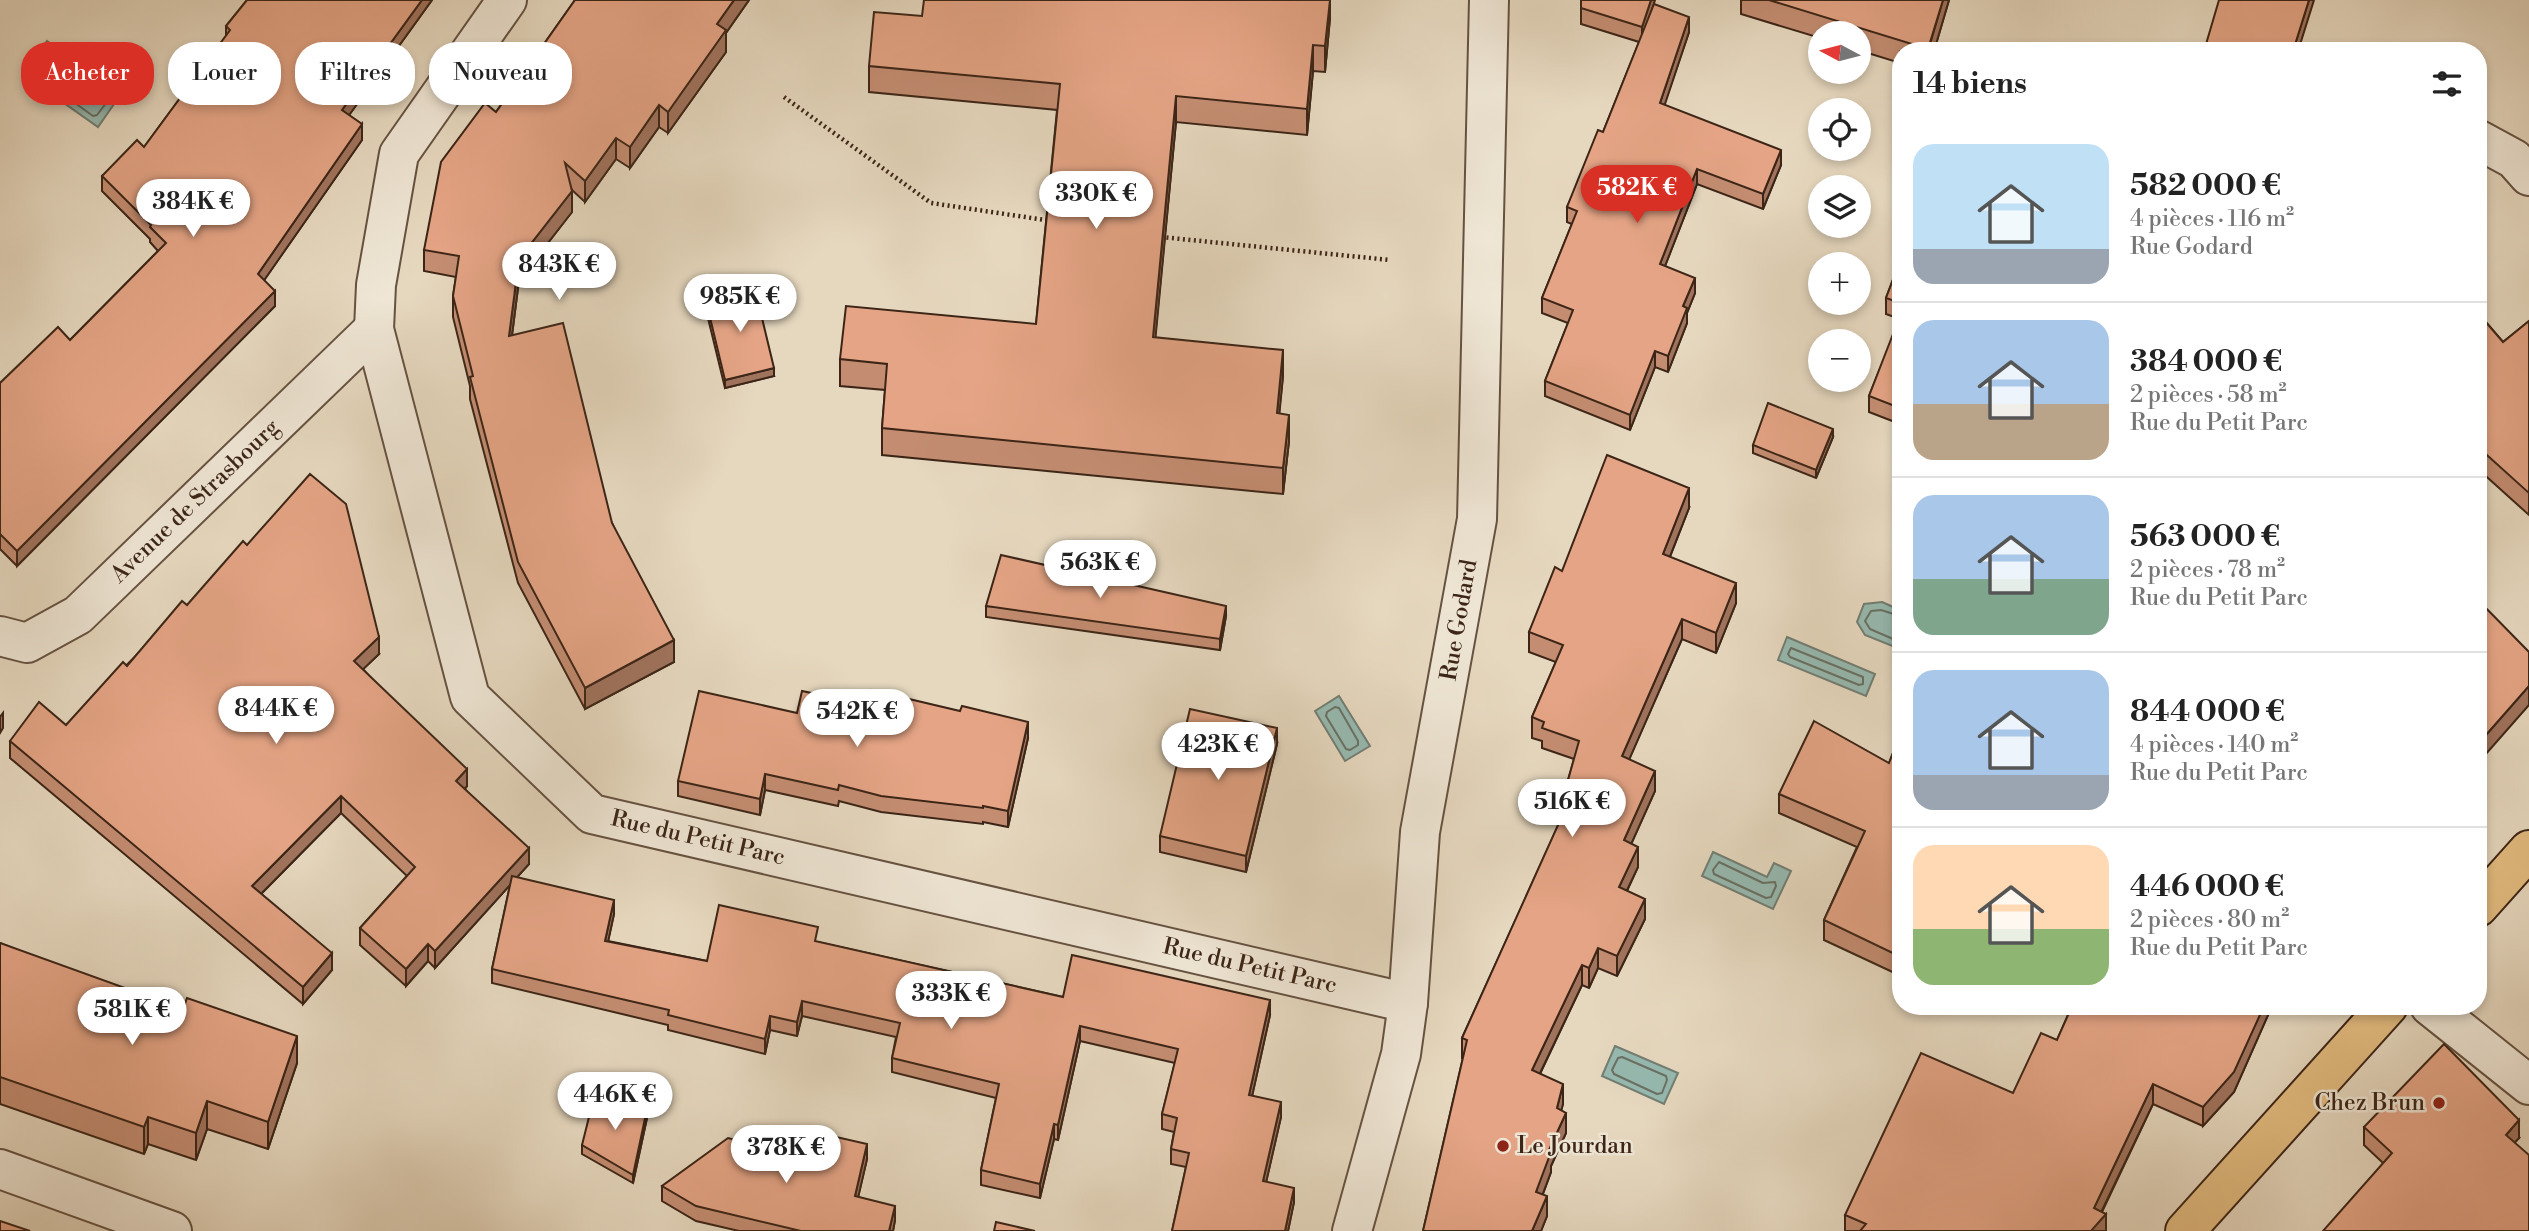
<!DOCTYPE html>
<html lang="fr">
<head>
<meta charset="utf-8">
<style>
  body { margin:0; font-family:"Libre Bodoni",serif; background:#f2f2f2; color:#222; height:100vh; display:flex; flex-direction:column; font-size:26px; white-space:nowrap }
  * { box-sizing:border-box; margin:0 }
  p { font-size:23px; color:#767676 }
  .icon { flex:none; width:38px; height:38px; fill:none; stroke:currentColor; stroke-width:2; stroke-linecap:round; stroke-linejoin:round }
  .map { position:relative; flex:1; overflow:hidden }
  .details { position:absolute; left:1892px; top:42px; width:595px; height:973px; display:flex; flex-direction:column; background:#fff; border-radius:28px; box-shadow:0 4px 10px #0003 }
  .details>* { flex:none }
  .banner { position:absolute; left:21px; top:42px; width:665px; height:63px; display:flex; gap:14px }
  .needle { width:46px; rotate:277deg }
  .controls { position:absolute; left:1808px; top:21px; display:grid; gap:14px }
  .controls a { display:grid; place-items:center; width:63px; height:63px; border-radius:50%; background:#fff; box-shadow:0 4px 10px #0003; font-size:35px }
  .price { position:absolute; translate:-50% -60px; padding:0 16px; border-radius:24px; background:#fff; color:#222; font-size:23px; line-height:46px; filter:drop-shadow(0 2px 4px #0008) }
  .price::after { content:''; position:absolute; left:50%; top:42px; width:21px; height:16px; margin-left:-10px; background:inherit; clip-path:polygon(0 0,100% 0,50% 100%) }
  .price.active { background:#d93025; color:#fff }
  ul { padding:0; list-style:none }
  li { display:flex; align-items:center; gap:21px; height:175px; padding:0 21px }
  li+li { border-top:2px solid #e0e0e0 }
  li span { display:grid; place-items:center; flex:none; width:196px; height:140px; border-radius:21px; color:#555 }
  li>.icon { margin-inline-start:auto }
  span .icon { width:84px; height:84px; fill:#fffc; stroke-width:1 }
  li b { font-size:30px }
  h2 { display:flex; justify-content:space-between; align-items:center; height:84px; padding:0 21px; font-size:30px }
  .tag { padding:0 24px; border-radius:28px; background:#fff; box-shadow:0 4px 10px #0003; font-size:24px; line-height:63px }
  .tag.active { background:#d93025; color:#fff }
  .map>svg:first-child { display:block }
</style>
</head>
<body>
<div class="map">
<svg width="2529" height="1231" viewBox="0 0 2529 1231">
  <rect width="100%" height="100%" fill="#e6d8bf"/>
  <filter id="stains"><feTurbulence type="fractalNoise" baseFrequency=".00286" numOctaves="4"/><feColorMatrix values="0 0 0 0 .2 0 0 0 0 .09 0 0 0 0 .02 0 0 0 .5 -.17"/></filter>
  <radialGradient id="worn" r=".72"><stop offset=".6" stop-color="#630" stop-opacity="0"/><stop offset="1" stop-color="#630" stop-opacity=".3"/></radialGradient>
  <!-- water -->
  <g fill="#96bab1" stroke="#727e73" stroke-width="2">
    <polygon points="47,41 121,94 98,127 23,74"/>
    <polygon points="1882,602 1900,610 1900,649 1865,635 1857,622 1864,604"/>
    <polygon points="1787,637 1875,674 1866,696 1778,660"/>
    <polygon points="1339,696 1370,746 1345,761 1315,711"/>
    <polygon points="1713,852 1767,877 1774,863 1791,871 1773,909 1702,876"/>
    <polygon points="1615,1046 1678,1073 1664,1104 1602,1076"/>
  </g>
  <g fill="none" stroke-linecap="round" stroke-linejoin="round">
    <!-- shore -->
    <g stroke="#697064" stroke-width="2">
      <path d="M 50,53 L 109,94 L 110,98 L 97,115 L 93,116 L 35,74 C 34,67 44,54 50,53 Z"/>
      <polygon points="50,65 97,96 96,103 91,104 47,72 46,69"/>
      <polyline points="1900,616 1881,610 1871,611 1865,621 1870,629 1900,642"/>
      <polygon points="1791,648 1863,677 1863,684 1859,685 1790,657 1788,654"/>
      <polygon points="1335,707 1339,708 1358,741 1358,745 1350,750 1346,749 1326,716 1327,712"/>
      <polygon points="1719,862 1763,883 1775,882 1776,886 1771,897 1766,898 1714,874 1713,870"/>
      <polygon points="1622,1057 1666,1076 1667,1080 1662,1093 1657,1094 1614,1074 1612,1070 1618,1058"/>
    </g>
    <!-- minor casing -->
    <g stroke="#665241" stroke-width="42">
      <g id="minor">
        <polyline points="507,0 399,154 376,285 374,329 470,697 592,814 1408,1003"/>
        <polyline points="2479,140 2514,159 2529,176"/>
        <polyline points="0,636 27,643 78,615 374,329"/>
        <polyline points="2430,1006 2529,1085"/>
        <polyline points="0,1169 172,1231"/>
        <polyline points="1352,1231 1401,1054 1408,1003 1420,832 1477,519 1489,0"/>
      </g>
    </g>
    <!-- major casing -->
    <g stroke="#3c2517" stroke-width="42">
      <g id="major">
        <polyline points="2478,907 2529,850"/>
        <polyline points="2185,1231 2388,1006"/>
      </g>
    </g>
    <!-- path -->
    <g stroke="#3c2517" stroke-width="4.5" stroke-dasharray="2 3.5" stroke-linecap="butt">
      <polyline points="784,97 931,203 1052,221"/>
      <polyline points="1161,237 1390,260"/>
    </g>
    <!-- minor -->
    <use href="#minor" stroke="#efe6d5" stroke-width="38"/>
    <!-- major -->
    <use href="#major" stroke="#e3bc80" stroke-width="38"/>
  </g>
  <!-- wall -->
  <g fill="#c48d72" stroke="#3c2517" stroke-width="2">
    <polygon points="247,0 432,0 349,115 362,140 264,280 275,306 17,566 0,549 0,383 70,340 158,251 150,242 150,239 102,191 102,176 144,147 226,36 226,26"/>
    <polygon points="575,0 749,0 726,33 726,52 668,133 659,127 630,168 616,159 585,202 572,190 572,212 519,280 512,336 612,523 674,662 585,709 518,583 470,399 470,386 453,317 453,296 456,277 424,271 424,250 496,112"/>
    <polygon points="1330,0 1330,18 1325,72 1313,71 1307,135 1176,122 1155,338 1283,376 1279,413 1289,441 1283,494 882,455 882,428 885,390 840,386 840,359 1036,324 1057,110 869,92 869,66 922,16"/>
    <polygon points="1581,0 1654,6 1689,32 1664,105 1781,165 1763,209 1697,184 1665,266 1695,293 1687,313 1687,323 1668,372 1655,367 1630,430 1545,396 1545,381 1568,323 1542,313 1542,298 1572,224 1567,222 1567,207 1603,132 1639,42 1581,24"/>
    <polygon points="1741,0 1949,0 1934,51 1900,51 1900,63 1858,50 1858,33 1820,33 1820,38 1741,14"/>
    <polygon points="1900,261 1900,424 1869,412 1869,396 1900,319 1886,314 1886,298"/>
    <polygon points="706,301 774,376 725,388 706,310"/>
    <polygon points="2478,313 2503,342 2529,321 2529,515 2478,469"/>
    <polygon points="1833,437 1816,478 1753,453 1753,445"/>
    <polygon points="1689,508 1670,557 1736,603 1716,653 1682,639 1629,759 1655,791 1631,844 1638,867 1627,891 1645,919 1617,976 1598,968 1589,988 1582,985 1540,1074 1563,1104 1561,1110 1566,1133 1551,1166 1551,1172 1543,1194 1547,1216 1541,1231 1423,1231 1463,1058 1462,1058 1462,1038 1559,824 1559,812 1574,759 1542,748 1542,741 1532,738 1532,717 1556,662 1529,652 1529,632 1562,571"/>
    <polygon points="187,605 379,654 363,669 467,786 465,789 529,864 517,877 614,914 608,941 707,961 818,942 1063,997 1270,1015 1252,1096 1281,1117 1266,1182 1294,1202 1288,1231 1172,1231 1186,1167 1171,1164 1171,1149 1174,1132 1162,1129 1162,1114 1175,1063 1080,1041 1058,1140 1054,1139 1040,1198 981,1185 981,1170 996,1098 892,1072 892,1058 896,1037 802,1016 797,1036 770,1030 765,1054 668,1030 668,1025 492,983 492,969 510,885 435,968 428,961 406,986 360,945 360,928 407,876 341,813 261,894 332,970 303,1004 10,758 10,741 66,725"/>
    <polygon points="986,606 1226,616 1220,650 986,617"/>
    <polygon points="868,705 1028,738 1008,827 983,822 983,824 881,812 839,801 838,806 765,790 760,815 678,796 678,781 797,713"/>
    <polygon points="1900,735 1900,972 1899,975 1824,940 1824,920 1857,847 1779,813 1779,794 1889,763"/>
    <polygon points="1277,744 1246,872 1160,852 1160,836"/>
    <polygon points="0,943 297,1063 268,1149 207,1129 196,1160 148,1144 144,1154 0,1104"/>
    <polygon points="2072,1006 2272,1006 2234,1092 2203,1126 2153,1104 2102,1212 2106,1231 1845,1231 1845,1215 2013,1093 2057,1040"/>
    <polygon points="647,1118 633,1183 582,1154 582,1145"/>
    <polygon points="2364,1127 2519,1138 2515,1142 2383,1163 2364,1145"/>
    <polygon points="795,1155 867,1159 858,1197 895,1220 893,1231 739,1231 696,1221 662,1201 662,1186"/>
  </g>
  <!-- shaded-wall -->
  <g fill="#a0735d" stroke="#3c2517" stroke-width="2">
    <polygon points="422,0 432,0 342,125 342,110"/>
    <polygon points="734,0 749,0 726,33 726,52 668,133 668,112 717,24"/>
    <polygon points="1330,0 1330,18 1325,72 1325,46"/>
    <polygon points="1651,0 1655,0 1642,43 1642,27"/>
    <polygon points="1943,0 1949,0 1934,51 1928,51"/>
    <polygon points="2309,0 2314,0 2298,51 2293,51"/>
    <polygon points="1689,17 1689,32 1660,119 1660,103"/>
    <polygon points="1313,45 1313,71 1307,135 1307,109"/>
    <polygon points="1176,96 1176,122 1153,364 1153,337"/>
    <polygon points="659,105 659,127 630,168 630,147"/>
    <polygon points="362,124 362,140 258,289 258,274"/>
    <polygon points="616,138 616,159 585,202 585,181"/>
    <polygon points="1781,150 1781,165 1763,209 1763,194"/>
    <polygon points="1697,169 1697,184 1660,279 1660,264"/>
    <polygon points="572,191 572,212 519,280 509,358 509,336 519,259"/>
    <polygon points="1695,278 1695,293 1687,313 1687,323 1668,372 1668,356 1683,306"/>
    <polygon points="275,291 275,306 17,566 17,551"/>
    <polygon points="1283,350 1283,376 1277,439 1277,413"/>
    <polygon points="1655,351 1655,367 1630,430 1630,415"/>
    <polygon points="774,368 774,376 725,388 725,380"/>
    <polygon points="1289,415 1289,441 1283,494 1283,468"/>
    <polygon points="1833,429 1833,437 1816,478 1816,470"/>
    <polygon points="1689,488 1689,508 1663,574 1663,554"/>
    <polygon points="1736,583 1736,603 1716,653 1716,633"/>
    <polygon points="1226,606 1226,616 1220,650 1220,639"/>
    <polygon points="1682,619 1682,639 1622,776 1622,756"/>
    <polygon points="379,637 379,654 354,678 354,661"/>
    <polygon points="674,640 674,662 585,709 585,688"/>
    <polygon points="2529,686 2529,705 2478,763 2478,744"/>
    <polygon points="3,713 3,728 0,733 0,717"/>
    <polygon points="1028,722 1028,738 1008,827 1008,811"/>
    <polygon points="1277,728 1277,744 1246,872 1246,856"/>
    <polygon points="467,769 467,786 456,798 456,781"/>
    <polygon points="1655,771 1655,791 1624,860 1624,840"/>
    <polygon points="765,774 765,790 760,815 760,799"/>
    <polygon points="341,796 341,813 252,903 252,886"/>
    <polygon points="1638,847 1638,867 1619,907 1619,887"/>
    <polygon points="529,848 529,864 435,968 435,951"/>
    <polygon points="1645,899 1645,919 1617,976 1617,956"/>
    <polygon points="614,900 614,914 605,956 605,941"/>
    <polygon points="428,944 428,961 406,986 406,969"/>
    <polygon points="1598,948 1598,968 1589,988 1589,968"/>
    <polygon points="332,953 332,970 303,1004 303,987"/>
    <polygon points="1900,953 1900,972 1899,975 1899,956"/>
    <polygon points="1582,965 1582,985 1532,1090 1532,1070"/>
    <polygon points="1270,1000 1270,1015 1249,1110 1249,1095"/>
    <polygon points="802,1001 802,1016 797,1036 797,1022"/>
    <polygon points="2264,1006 2272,1006 2234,1092 2203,1126 2203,1107"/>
    <polygon points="770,1016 770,1030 765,1054 765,1039"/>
    <polygon points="1080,1026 1080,1041 1058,1140 1058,1125"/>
    <polygon points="297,1036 297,1063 268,1149 268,1122"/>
    <polygon points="1563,1084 1563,1104 1557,1128 1557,1108"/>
    <polygon points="2153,1084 2153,1104 2094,1227 2106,1214 2106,1231 2091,1231 2094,1208"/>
    <polygon points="207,1101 207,1129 196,1160 196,1133"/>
    <polygon points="1281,1102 1281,1117 1263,1196 1263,1181"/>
    <polygon points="647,1109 647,1118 633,1183 633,1175"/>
    <polygon points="1566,1113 1566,1133 1551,1166 1551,1172 1536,1212 1536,1192 1548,1152"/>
    <polygon points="148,1117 148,1144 144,1154 144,1127"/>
    <polygon points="2519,1120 2519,1138 2506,1152 2506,1135"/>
    <polygon points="1054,1124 1054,1139 1040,1198 1040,1184"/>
    <polygon points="867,1144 867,1159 855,1211 855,1196"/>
    <polygon points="1294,1188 1294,1202 1288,1231 1285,1231"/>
    <polygon points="1547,1196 1547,1216 1541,1231 1532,1231"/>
    <polygon points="895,1206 895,1220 893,1231 889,1231"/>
  </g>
  <!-- building -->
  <g fill="#e4a485" stroke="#3c2517" stroke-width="2">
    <polygon points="247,0 422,0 342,110 362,124 258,274 275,291 17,551 0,534 0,383 58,327 70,340 166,243 150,227 151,225 102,176 137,140 144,147 230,30 226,26"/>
    <polygon points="575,0 734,0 717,24 726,30 668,112 659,105 630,147 616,138 585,181 565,163 572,191 519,259 509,336 563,323 612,523 674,640 585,688 518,562 470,377 473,376 453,296 459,256 424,250 441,162 485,103 496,112"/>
    <polygon points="924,0 1330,0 1325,46 1313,45 1307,109 1176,96 1153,337 1283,350 1277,413 1289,415 1283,468 882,428 887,364 840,359 846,306 1036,324 1060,84 869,66 874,12 922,16"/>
    <polygon points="1581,0 1651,0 1642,27 1581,8"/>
    <polygon points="1769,0 1943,0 1928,49"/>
    <polygon points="2219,0 2309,0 2293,51 2204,51"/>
    <polygon points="1654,4 1689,17 1660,103 1781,150 1763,194 1697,169 1660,264 1695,278 1683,306 1687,308 1668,356 1655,351 1630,415 1545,381 1573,310 1542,298 1577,211 1567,207 1598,130 1603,132"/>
    <polygon points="1900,261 1900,303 1886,298"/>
    <polygon points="755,289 774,368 725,380 706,301"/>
    <polygon points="2478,313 2503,342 2529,321 2529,493 2478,447"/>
    <polygon points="1900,316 1900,408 1869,396"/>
    <polygon points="1768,403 1833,429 1816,470 1753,445"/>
    <polygon points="1607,455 1689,488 1663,554 1736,583 1716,633 1682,619 1622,756 1655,771 1624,840 1638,847 1619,887 1645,899 1617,956 1598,948 1589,968 1582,965 1532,1070 1563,1084 1557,1108 1566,1113 1548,1152 1551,1152 1536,1192 1547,1196 1532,1231 1423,1231 1467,1040 1462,1038 1563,814 1559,812 1579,741 1542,728 1544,722 1532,717 1563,645 1529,632 1555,567 1562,571"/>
    <polygon points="310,474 346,504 379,637 354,661 467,769 456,781 529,848 435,951 428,944 406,969 360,928 415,867 341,796 252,886 332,953 303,987 10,741 39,702 66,725 123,662 127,666 182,601 187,605 243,541 247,545"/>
    <polygon points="1001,555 1226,606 1220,639 986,606"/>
    <polygon points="2478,600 2529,652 2529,686 2478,744"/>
    <polygon points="871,690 960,711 962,706 1028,722 1008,811 983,806 983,808 881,796 839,785 838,790 765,774 760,799 678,781 699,691 797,713 802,691 868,705"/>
    <polygon points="1190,709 1277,728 1246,856 1160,836"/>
    <polygon points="1814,721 1889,763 1900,735 1900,953 1899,956 1824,920 1865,831 1779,794"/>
    <polygon points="512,876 614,900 605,941 707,961 719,905 818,927 815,941 1063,997 1072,955 1270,1000 1249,1095 1281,1102 1263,1181 1294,1188 1285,1231 1172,1231 1189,1153 1171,1149 1177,1118 1162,1114 1178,1049 1080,1026 1058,1125 1054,1124 1040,1184 981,1170 999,1084 892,1058 900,1023 802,1001 797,1022 770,1016 765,1039 668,1015 669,1010 492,969"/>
    <polygon points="0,943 183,1009 187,998 297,1036 268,1122 207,1101 196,1133 148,1117 144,1127 0,1077"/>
    <polygon points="2072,1006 2264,1006 2234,1072 2203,1107 2153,1084 2094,1208 2106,1214 2091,1231 1860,1231 1866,1224 1845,1215 1921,1053 2013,1093 2041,1033 2057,1040"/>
    <polygon points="2444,1044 2519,1120 2506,1135 2529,1155 2529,1231 2323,1231 2392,1153 2364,1127"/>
    <polygon points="594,1097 647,1109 633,1175 582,1145"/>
    <polygon points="801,1129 867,1144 855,1196 895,1206 889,1231 801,1231 696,1206 662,1186 728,1138 795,1155"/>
    <polygon points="0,1221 30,1231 0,1231"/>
    <polygon points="996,1222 1035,1231 994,1231"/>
  </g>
  <!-- markers -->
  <g fill="#8f2418" stroke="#efe6d5" stroke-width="2.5">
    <circle cx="2439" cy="1103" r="7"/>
    <circle cx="1503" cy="1146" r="7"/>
  </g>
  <g text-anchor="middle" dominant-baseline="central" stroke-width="5" stroke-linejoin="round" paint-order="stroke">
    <!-- street labels -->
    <g font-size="23" fill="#3c2517" stroke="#efe6d5">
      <text transform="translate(195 501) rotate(-44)">Avenue de Strasbourg</text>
      <text transform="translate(1459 620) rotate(-80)">Rue Godard</text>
      <text transform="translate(698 838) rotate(13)">Rue du Petit Parc</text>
      <text transform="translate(1250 966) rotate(13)">Rue du Petit Parc</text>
    </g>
    <!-- poi labels -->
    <g font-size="23" fill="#3c2517" stroke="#efe6d5" text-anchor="end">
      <text x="2425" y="1103">Chez Brun</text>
      <text x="1517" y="1146" text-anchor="start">Le Jourdan</text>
    </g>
  </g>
  <rect width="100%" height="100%" filter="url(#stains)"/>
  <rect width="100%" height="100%" fill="url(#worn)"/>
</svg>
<div class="controls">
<a><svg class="needle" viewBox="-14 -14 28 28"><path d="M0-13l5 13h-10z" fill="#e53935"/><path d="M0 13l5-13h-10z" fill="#767676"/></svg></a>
<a><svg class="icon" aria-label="locate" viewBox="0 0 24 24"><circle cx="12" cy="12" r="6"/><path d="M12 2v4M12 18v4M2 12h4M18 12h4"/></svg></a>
<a><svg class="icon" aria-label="layers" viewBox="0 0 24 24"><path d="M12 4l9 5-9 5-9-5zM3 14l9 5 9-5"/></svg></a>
<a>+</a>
<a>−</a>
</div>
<b class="price active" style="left:1637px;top:225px">582K €</b>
<b class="price" style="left:1096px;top:231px">330K €</b>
<b class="price" style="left:193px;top:239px">384K €</b>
<b class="price" style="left:559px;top:302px">843K €</b>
<b class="price" style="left:740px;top:334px">985K €</b>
<b class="price" style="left:1100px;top:600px">563K €</b>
<b class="price" style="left:276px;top:746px">844K €</b>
<b class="price" style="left:857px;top:749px">542K €</b>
<b class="price" style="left:1218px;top:782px">423K €</b>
<b class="price" style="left:1572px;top:839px">516K €</b>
<b class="price" style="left:951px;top:1031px">333K €</b>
<b class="price" style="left:132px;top:1047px">581K €</b>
<b class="price" style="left:615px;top:1132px">446K €</b>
<b class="price" style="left:786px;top:1185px">378K €</b>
<div class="banner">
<a class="tag active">Acheter</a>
<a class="tag">Louer</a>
<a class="tag">Filtres</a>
<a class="tag">Nouveau</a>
</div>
<section class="details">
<h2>14 biens<svg class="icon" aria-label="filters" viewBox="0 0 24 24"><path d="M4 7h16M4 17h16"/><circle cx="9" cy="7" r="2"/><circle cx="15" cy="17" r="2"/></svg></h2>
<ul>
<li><span style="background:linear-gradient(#bfe0f5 75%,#9aa5b1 0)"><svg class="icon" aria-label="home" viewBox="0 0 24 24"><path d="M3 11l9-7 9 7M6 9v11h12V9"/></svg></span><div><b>582 000 €</b><p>4 pièces · 116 m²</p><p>Rue Godard</p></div></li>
<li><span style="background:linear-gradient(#a9c7e8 60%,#b9a48a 0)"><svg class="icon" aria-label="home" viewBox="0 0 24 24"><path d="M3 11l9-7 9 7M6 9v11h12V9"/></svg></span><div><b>384 000 €</b><p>2 pièces · 58 m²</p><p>Rue du Petit Parc</p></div></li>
<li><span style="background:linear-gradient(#a9c7e8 60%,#7fa58c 0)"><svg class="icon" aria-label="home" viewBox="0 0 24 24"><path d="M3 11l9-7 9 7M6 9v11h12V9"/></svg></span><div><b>563 000 €</b><p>2 pièces · 78 m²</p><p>Rue du Petit Parc</p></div></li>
<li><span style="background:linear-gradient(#a9c7e8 75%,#9aa5b1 0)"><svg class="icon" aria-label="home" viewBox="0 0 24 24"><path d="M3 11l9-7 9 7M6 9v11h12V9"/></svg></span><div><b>844 000 €</b><p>4 pièces · 140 m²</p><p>Rue du Petit Parc</p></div></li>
<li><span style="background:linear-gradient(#ffd9b3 60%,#8fb573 0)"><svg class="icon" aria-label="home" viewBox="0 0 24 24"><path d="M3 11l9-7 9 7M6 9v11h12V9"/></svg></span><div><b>446 000 €</b><p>2 pièces · 80 m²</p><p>Rue du Petit Parc</p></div></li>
</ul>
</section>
</div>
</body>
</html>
